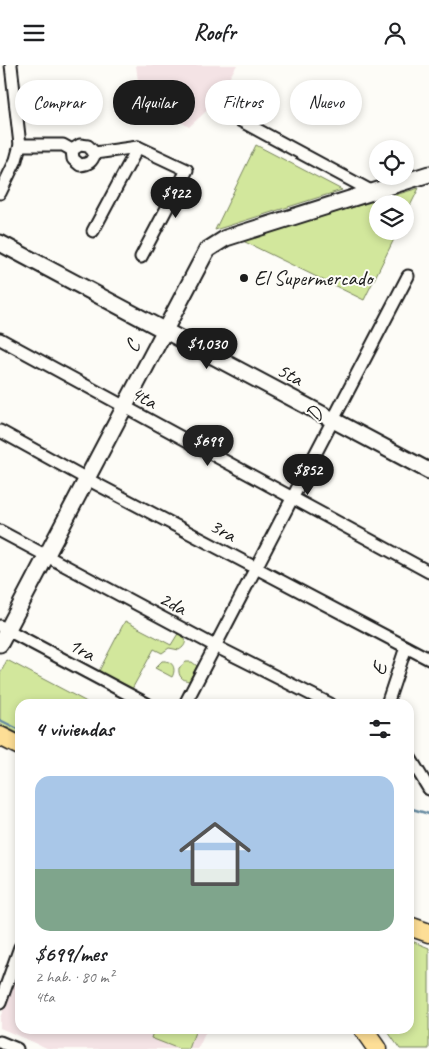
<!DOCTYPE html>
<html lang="es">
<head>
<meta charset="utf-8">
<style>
  body { margin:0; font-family:Caveat,sans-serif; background:#f2f2f2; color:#202124; height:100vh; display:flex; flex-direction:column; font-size:19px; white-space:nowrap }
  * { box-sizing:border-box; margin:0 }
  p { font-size:16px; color:#757577 }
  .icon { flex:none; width:28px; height:28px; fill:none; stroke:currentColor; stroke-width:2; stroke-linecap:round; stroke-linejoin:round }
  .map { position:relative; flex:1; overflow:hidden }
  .details { position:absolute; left:15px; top:634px; width:399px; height:335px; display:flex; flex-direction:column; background:#fff; border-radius:15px; box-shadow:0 2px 8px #0003 }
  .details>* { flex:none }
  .hud { position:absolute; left:15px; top:15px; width:400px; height:45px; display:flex; gap:10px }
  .tools { position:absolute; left:369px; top:75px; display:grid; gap:10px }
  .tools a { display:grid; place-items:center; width:45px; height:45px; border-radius:50%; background:#fff; box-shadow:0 2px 8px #0003; font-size:25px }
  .price { position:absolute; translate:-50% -42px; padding:0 11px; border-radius:18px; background:#1c1c1c; color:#fff; font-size:16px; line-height:32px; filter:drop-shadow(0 1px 2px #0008) }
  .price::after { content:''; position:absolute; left:50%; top:30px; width:15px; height:11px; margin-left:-8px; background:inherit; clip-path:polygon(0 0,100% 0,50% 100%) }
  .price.active { background:#222; color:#fff }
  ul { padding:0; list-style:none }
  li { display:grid; align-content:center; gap:10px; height:265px; padding:0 20px }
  li span { display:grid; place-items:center; height:155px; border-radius:15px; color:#555 }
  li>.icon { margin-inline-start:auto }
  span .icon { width:90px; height:90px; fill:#fffc; stroke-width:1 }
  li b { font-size:21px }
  h2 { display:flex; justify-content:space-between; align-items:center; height:60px; padding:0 20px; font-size:21px }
  .pill { padding:0 18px; border-radius:22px; background:#fff; box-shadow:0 2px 8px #0003; font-size:18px; line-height:45px }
  .pill.active { background:#1c1c1c; color:#fff }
  header { display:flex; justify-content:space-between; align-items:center; height:65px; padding:0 20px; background:#fff; font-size:22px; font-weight:800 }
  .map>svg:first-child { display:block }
</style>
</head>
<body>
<header><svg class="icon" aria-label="menu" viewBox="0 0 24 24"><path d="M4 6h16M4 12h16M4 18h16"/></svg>Roofr<svg class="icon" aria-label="person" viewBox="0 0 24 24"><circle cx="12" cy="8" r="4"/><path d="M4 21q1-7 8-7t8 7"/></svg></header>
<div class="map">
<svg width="429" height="984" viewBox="0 0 429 984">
  <rect width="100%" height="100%" fill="#fdfcf7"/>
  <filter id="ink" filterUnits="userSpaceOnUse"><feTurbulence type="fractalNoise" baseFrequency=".02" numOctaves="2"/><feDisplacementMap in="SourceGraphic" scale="10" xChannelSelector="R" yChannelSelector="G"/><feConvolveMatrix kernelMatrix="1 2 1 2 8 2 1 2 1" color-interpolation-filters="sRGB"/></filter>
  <g filter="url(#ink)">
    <!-- built -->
    <g fill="#f4e3e5">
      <polygon points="136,0 237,0 213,40 189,62 140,32"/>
      <polygon points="20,900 20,964 207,964 198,984 49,984 0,963 0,953"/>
    </g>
    <!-- green -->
    <g fill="#d2e79c" stroke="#77825c">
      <polygon points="256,80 342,125 215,165"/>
      <polygon points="419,123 405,151 405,139 378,139 378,166 398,166 364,235 241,175"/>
      <path d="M 125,556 L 171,580 L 179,567 C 187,572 188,580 179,585 L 169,583 L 162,588 L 154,584 L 132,624 L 99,606 Z"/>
      <polygon points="7,595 85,636 89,639 20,639 20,669 0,659 0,609"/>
      <path d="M 162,596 C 172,595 177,603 172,612 L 155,603 Z"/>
      <path d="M 186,597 L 192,597 L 197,601 L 189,616 C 182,615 178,611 179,603 Z"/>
      <polygon points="409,875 429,883 429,984 400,984 386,964 409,964"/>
      <polygon points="154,964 196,964 189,984 179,984 151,973"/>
    </g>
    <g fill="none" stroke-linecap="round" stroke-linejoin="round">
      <!-- stream -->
      <g stroke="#688ca2" stroke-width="2.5">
        <polyline points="0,655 20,665"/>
        <polyline points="409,743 429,749"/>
      </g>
      <!-- street casing -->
      <g stroke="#1c1c1c" stroke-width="15">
        <g id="street">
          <polyline points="217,43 373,127"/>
          <polyline points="20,80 63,80 72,85 80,80 88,81 95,88 138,82 187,105 141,192"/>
          <path d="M 72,85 L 73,94 L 80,100 C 89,99 92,97 95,88"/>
          <polyline points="0,128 16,95 20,80 11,0"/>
          <polyline points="93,166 138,82"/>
          <polyline points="0,274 429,507"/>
          <polyline points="0,366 87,414 429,594"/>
          <polyline points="0,466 215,581 330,639"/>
          <polyline points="0,561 147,639"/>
          <polyline points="185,639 408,211"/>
          <polyline points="387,639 406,582"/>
          <polyline points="409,691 429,724"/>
          <polyline points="0,938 20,882"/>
          <polyline points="0,977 17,984"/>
        </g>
      </g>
      <!-- secondary casing -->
      <g stroke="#1c1c1c" stroke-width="19">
        <g id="secondary">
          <polyline points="0,178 429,406"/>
          <polyline points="0,579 207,185 226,173 429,109"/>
        </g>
      </g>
      <!-- primary casing -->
      <g stroke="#1c1c1c" stroke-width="21">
        <g id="primary">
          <polyline points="0,671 20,681"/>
          <polyline points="409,861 429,868"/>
          <polyline points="363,964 377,984"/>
        </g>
      </g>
      <!-- street -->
      <use href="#street" stroke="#fdfcf7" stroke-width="11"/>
      <!-- secondary -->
      <use href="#secondary" stroke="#fdfcf7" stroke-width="15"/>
      <!-- primary -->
      <use href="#primary" stroke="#fdde96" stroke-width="18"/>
    </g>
  </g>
  <!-- markers -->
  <circle fill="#1c1c1c" stroke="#fdfcf7" stroke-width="2" cx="244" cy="213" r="5"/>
  <g text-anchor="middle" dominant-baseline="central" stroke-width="4" stroke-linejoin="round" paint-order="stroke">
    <!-- poi labels -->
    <g font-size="21" fill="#1c1c1c" stroke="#fdfcf7" text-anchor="start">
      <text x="254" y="213">El Supermercado</text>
    </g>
    <!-- street labels -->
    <g font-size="21" fill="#1c1c1c" stroke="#fdfcf7">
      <text transform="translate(132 281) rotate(-62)">C</text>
      <text transform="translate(290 309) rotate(28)">5ta</text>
      <text transform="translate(144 332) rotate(28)">4ta</text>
      <text transform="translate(314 349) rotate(-63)">D</text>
      <text transform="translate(223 465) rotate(28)">3ra</text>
      <text transform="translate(173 538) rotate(28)">2da</text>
      <text transform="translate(82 584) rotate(28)">1ra</text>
      <text transform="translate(379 604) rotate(-71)">E</text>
    </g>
  </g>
</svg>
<div class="tools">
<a><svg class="icon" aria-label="locate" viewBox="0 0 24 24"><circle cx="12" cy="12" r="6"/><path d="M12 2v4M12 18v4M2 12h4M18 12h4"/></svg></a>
<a><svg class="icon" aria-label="layers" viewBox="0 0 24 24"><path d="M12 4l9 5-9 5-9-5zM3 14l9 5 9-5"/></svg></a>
</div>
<b class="price" style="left:176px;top:154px">$922</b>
<b class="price" style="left:207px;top:305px">$1,030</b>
<b class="price active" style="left:208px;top:402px">$699</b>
<b class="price" style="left:308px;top:431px">$852</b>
<div class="hud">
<a class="pill">Comprar</a>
<a class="pill active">Alquilar</a>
<a class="pill">Filtros</a>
<a class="pill">Nuevo</a>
</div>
<section class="details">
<h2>4 viviendas<svg class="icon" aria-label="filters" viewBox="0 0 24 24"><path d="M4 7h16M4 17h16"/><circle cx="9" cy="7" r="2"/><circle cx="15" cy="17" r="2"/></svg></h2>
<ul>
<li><span style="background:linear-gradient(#a9c7e8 60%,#7fa58c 0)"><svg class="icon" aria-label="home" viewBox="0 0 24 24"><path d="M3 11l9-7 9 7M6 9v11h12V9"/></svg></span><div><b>$699/mes</b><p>2 hab. · 80 m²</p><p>4ta</p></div></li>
</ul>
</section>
</div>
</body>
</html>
